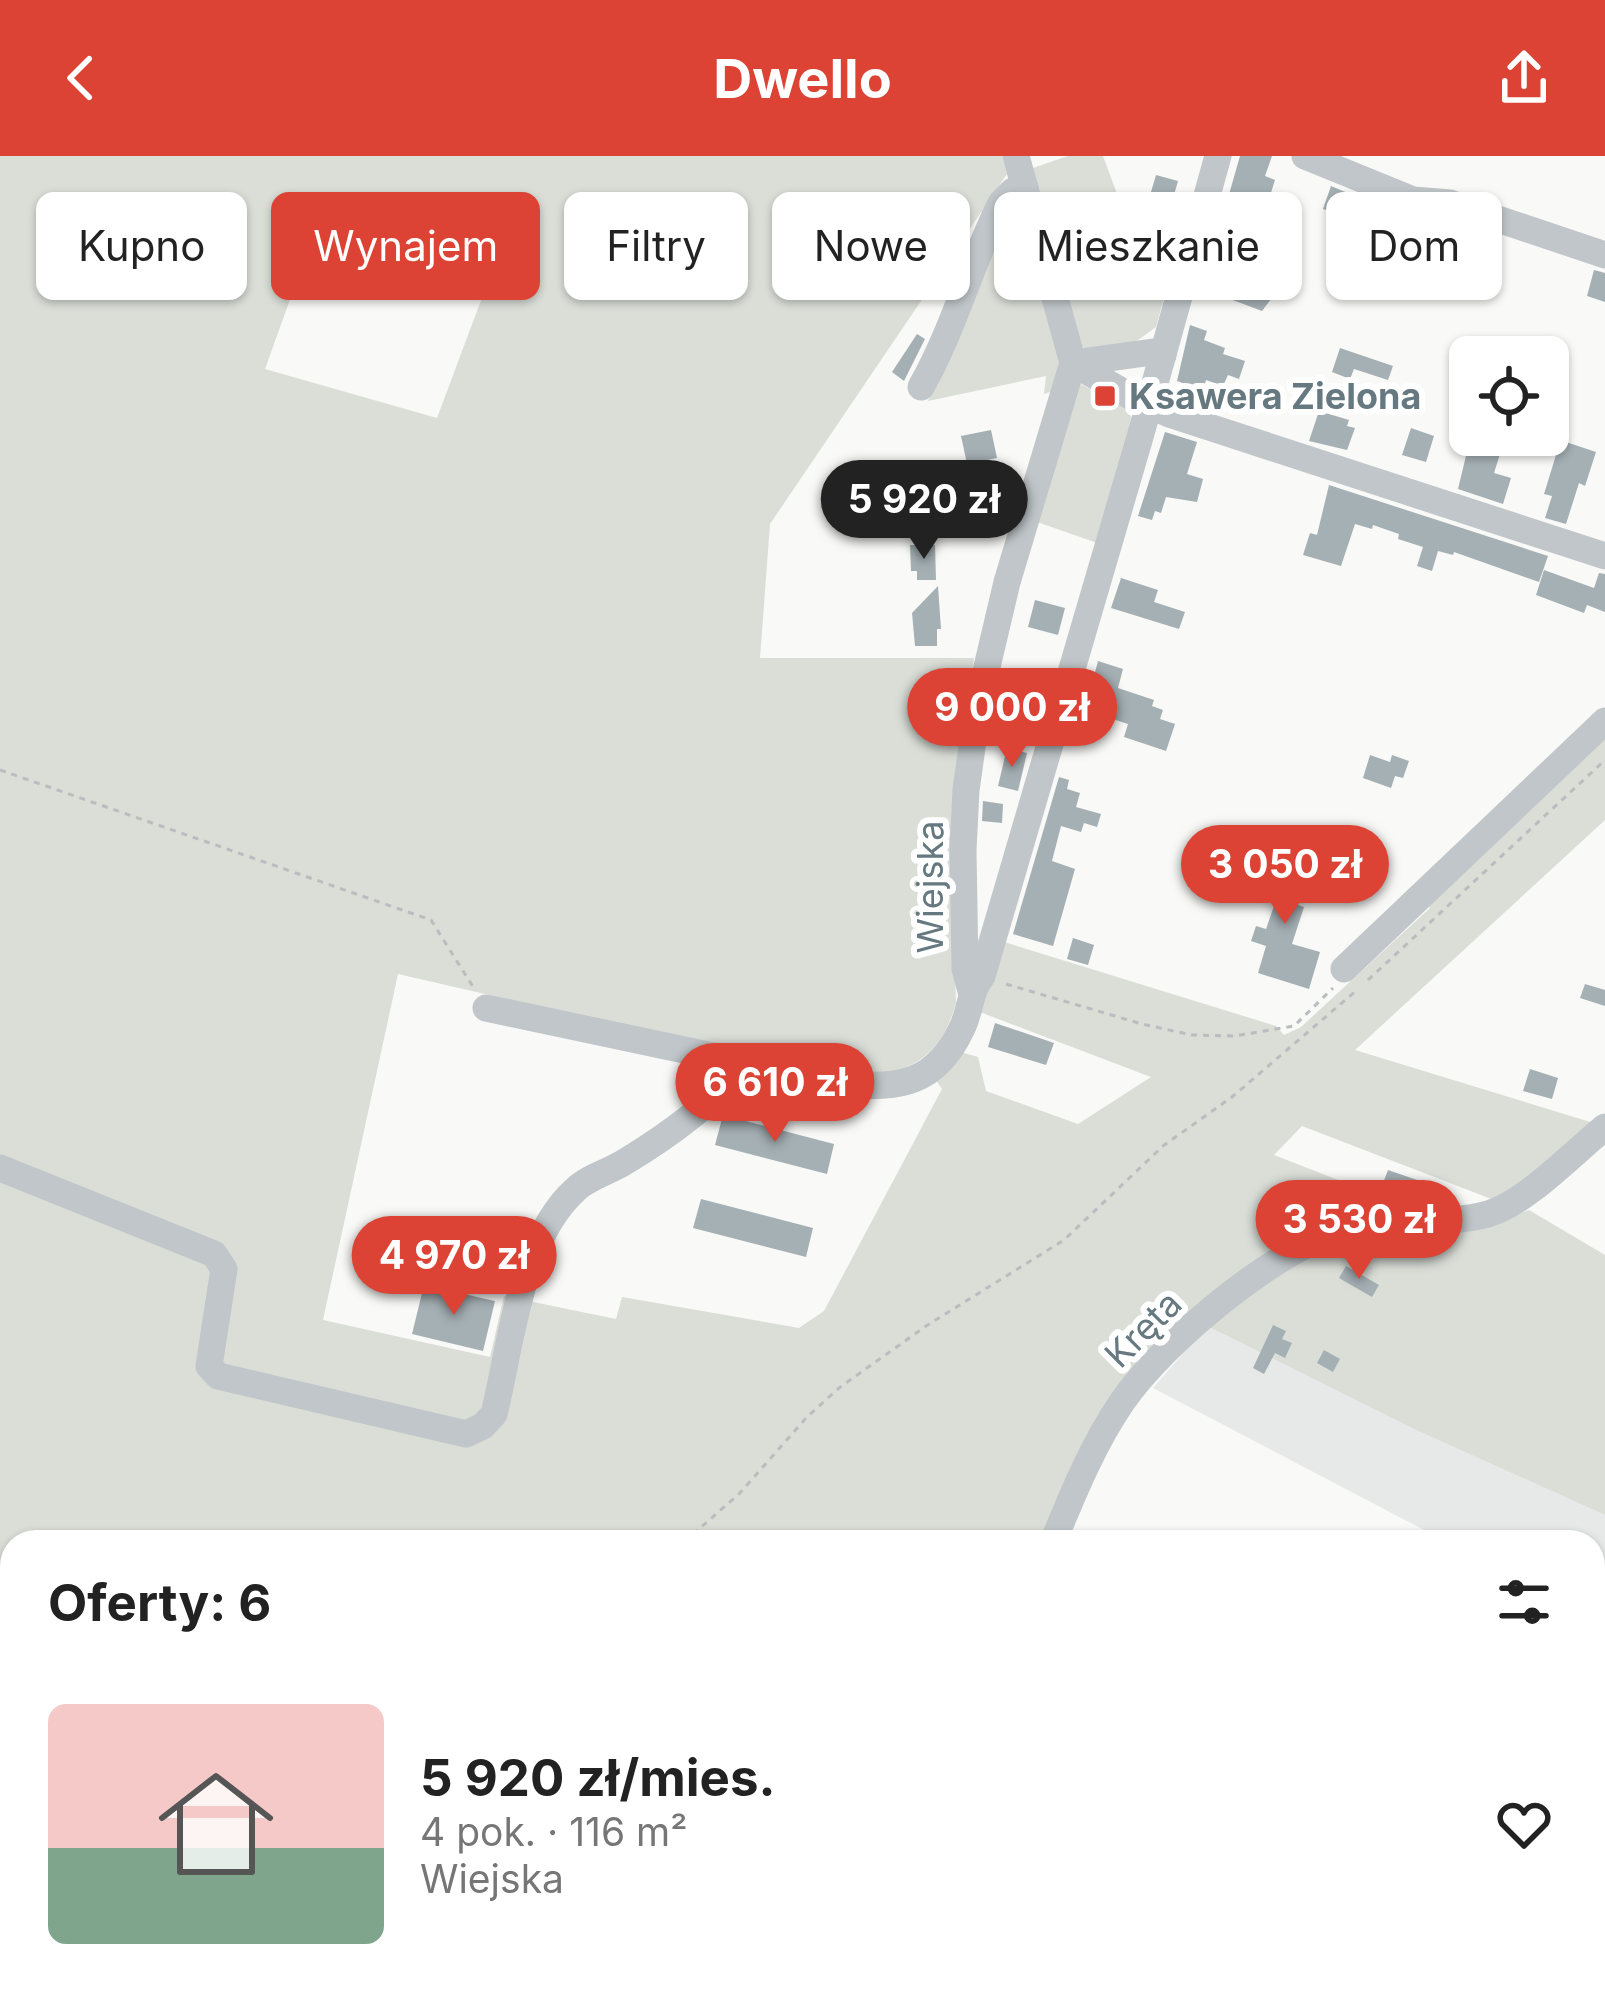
<!DOCTYPE html>
<html lang="pl">
<head>
<meta charset="utf-8">
<style>
  body { margin:0; font-family:Inter,sans-serif; background:#f2f2f2; color:#222; height:100vh; display:flex; flex-direction:column; font-size:45px; white-space:nowrap }
  * { box-sizing:border-box; margin:0 }
  p { font-size:39px; color:#767676 }
  .icon { flex:none; width:66px; height:66px; fill:none; stroke:currentColor; stroke-width:2; stroke-linecap:round; stroke-linejoin:round }
  .map { position:relative; flex:1; overflow:hidden }
  .details { position:absolute; left:0px; top:1374px; width:1605px; height:471px; display:flex; flex-direction:column; background:#fff; border-radius:36px 36px 0 0; box-shadow:0 3px 9px #0004 }
  .details>* { flex:none }
  .banner { position:absolute; left:36px; top:36px; width:1533px; height:108px; display:flex; gap:24px }
  .controls { position:absolute; left:1449px; top:180px; display:grid; gap:24px }
  .controls a { display:grid; place-items:center; width:120px; height:120px; border-radius:18px; background:#fff; box-shadow:0 3px 9px #0004; font-size:60px }
  .price { position:absolute; translate:-50% -102px; padding:0 27px; border-radius:42px; background:#dd4334; color:#fff; font-size:39px; line-height:78px; filter:drop-shadow(0 3px 6px #0008) }
  .price::after { content:''; position:absolute; left:50%; top:72px; width:36px; height:27px; margin-left:-18px; background:inherit; clip-path:polygon(0 0,100% 0,50% 100%) }
  .price.on { background:#222; color:#fff }
  ul { padding:0; list-style:none }
  li { display:flex; align-items:center; gap:36px; height:300px; padding:0 48px }
  li span { display:grid; place-items:center; flex:none; width:336px; height:240px; border-radius:18px; color:#555 }
  li>.icon { margin-inline-start:auto }
  span .icon { width:144px; height:144px; fill:#fffc; stroke-width:1 }
  li b { font-size:51px }
  h2 { display:flex; justify-content:space-between; align-items:center; height:144px; padding:0 48px; font-size:51px }
  .chip { padding:0 42px; border-radius:18px; background:#fff; box-shadow:0 3px 9px #0004; font-size:42px; line-height:108px }
  .chip.on { background:#dd4334; color:#fff }
  header { display:flex; justify-content:space-between; align-items:center; height:156px; padding:0 48px; background:#dd4334; color:#fff; font-size:54px; font-weight:700 }
  .map>svg:first-child { display:block }
</style>
</head>
<body>
<header><svg class="icon" aria-label="back" viewBox="0 0 24 24"><path d="M15 5l-7 7 7 7"/></svg>Dwello<svg class="icon" aria-label="share" viewBox="0 0 24 24"><path d="M12 15V3M7 8l5-5 5 5M5 13v7h14v-7"/></svg></header>
<div class="map">
<svg width="1605" height="1843" viewBox="0 0 1605 1843">
  <rect width="100%" height="100%" fill="#f9f9f7"/>
  <!-- built -->
  <polygon fill="#e7e9e8" points="1207,1170 1418,1275 1605,1359 1605,1469 1593,1462 1593,1386 1447,1386 1153,1232"/>
  <!-- green -->
  <g fill="#daded7" fill-rule="evenodd">
    <path d="M 0,0 L 1002,0 L 1007,18 L 770,368 L 760,502 L 974,502 L 951,671 L 956,847 C 940,902 914,913 861,924 L 398,818 L 323,1164 L 490,1201 L 504,1140 L 616,1163 L 622,1141 L 799,1172 L 824,1155 L 942,933 L 933,920 L 964,897 L 978,901 L 986,935 L 1078,968 L 1151,921 L 977,855 L 1001,785 L 1276,870 L 1284,879 L 1301,871 L 1430,752 L 1423,744 L 1605,573 L 1605,664 L 1355,894 L 1597,968 L 1506,1041 L 1494,1044 L 1302,970 L 1274,999 L 1423,1057 L 1366,1060 L 1169,1183 L 1044,1386 L 12,1386 L 12,1833 L 1007,1833 L 1008,1843 L 0,1843 ZM 314,77 L 486,131 L 437,262 L 265,213 Z"/>
    <polygon points="1068,0 1103,0 1131,76 1185,64 1156,171 1134,187 1089,194 1082,191 1030,13"/>
    <polygon points="1017,42 1030,88 1016,93 1020,106 1034,102 1060,202 1054,235 1044,238 1046,220 928,245 990,93 1021,87 1012,46"/>
    <polygon points="1081,228 1127,254 1131,261 1103,389 1037,366"/>
    <path d="M 1529,1054 L 1605,1099 L 1605,1359 L 1418,1275 L 1207,1170 C 1234,1149 1306,1089 1337,1083 C 1403,1069 1461,1079 1529,1054 Z"/>
    <polygon points="1593,1829 1605,1834 1605,1843 1025,1843 1023,1833 1593,1833"/>
  </g>
  <!-- building -->
  <g fill="#a5b0b4">
    <polygon points="1240,0 1272,0 1265,20 1275,24 1268,46 1256,42 1246,68 1256,72 1249,92 1217,80"/>
    <polygon points="1156,19 1178,25 1170,53 1148,46"/>
    <polygon points="1331,30 1412,64 1407,81 1323,53"/>
    <polygon points="1594,114 1605,117 1605,146 1587,140"/>
    <polygon points="1240,117 1272,129 1268,139 1271,143 1262,155 1230,143"/>
    <polygon points="1190,169 1207,175 1204,184 1225,192 1223,198 1245,205 1239,223 1228,219 1223,230 1206,224 1203,234 1177,225"/>
    <polygon points="917,178 925,183 904,225 892,216"/>
    <polygon points="1340,192 1393,210 1388,224 1354,213 1350,223 1332,216"/>
    <polygon points="1319,255 1349,264 1347,270 1355,272 1347,294 1309,285"/>
    <polygon points="1411,272 1434,280 1426,306 1402,299"/>
    <polygon points="991,274 997,302 967,308 961,280"/>
    <polygon points="1165,276 1197,286 1187,318 1203,323 1197,346 1166,341 1161,357 1155,355 1152,364 1138,360"/>
    <polygon points="1471,279 1506,279 1494,317 1511,322 1503,348 1458,333"/>
    <polygon points="1507,279 1545,279 1596,296 1585,330 1579,327 1566,368 1545,362 1552,340 1544,338 1556,299"/>
    <polygon points="1329,329 1548,400 1539,426 1454,396 1453,399 1438,395 1432,415 1417,410 1423,391 1398,383 1399,378 1373,369 1372,373 1355,368 1341,410 1303,399 1310,377 1317,379"/>
    <polygon points="910,389 935,389 936,424 917,424 917,415 911,415"/>
    <polygon points="1544,414 1594,432 1599,417 1605,418 1605,456 1587,449 1584,457 1536,439"/>
    <polygon points="1121,422 1158,434 1154,446 1185,456 1179,473 1111,452"/>
    <polygon points="938,430 941,473 937,473 937,490 915,490 912,457"/>
    <polygon points="1035,444 1065,452 1058,479 1028,471"/>
    <polygon points="1098,505 1123,513 1118,532 1154,544 1152,550 1163,554 1160,563 1175,568 1166,595 1124,581 1128,568 1085,554"/>
    <polygon points="1007,592 1027,597 1018,635 998,630"/>
    <polygon points="1370,599 1390,606 1392,599 1409,605 1403,622 1395,620 1391,632 1363,622"/>
    <polygon points="1059,621 1069,624 1067,633 1080,637 1076,651 1101,658 1097,671 1084,667 1081,676 1061,670 1052,705 1075,713 1053,790 1013,778"/>
    <polygon points="983,645 1003,648 1002,667 982,665"/>
    <polygon points="1206,675 1223,681 1216,701 1198,695"/>
    <polygon points="1269,693 1296,701 1292,713 1308,717 1298,749 1304,751 1292,788 1320,796 1309,833 1258,817 1266,790 1251,785 1256,770 1266,773 1283,724 1261,717"/>
    <polygon points="1073,782 1094,789 1088,809 1067,803"/>
    <polygon points="1585,828 1605,834 1605,850 1580,842"/>
    <polygon points="995,867 1054,887 1046,909 988,891"/>
    <polygon points="1530,913 1558,922 1552,943 1523,935"/>
    <polygon points="723,959 834,988 827,1018 715,989"/>
    <polygon points="1388,1014 1420,1025 1415,1038 1383,1027"/>
    <polygon points="701,1043 813,1072 806,1101 693,1072"/>
    <polygon points="1346,1110 1379,1129 1372,1141 1339,1122"/>
    <polygon points="424,1129 495,1145 483,1195 412,1178"/>
    <polygon points="1273,1169 1286,1175 1282,1183 1292,1187 1285,1202 1275,1197 1264,1218 1253,1212"/>
    <polygon points="1324,1194 1340,1203 1333,1216 1317,1207"/>
  </g>
  <g fill="none" stroke-linecap="round" stroke-linejoin="round">
    <!-- path -->
    <g stroke="#b9bdbf" stroke-width="3" stroke-dasharray="6 6" stroke-linecap="butt">
      <polyline points="0,614 431,764 475,834"/>
      <polyline points="1368,824 1605,604"/>
      <polyline points="1006,828 1142,868 1192,879 1234,880 1294,870 1333,832"/>
      <polyline points="684,1386 739,1338 808,1260 839,1232 926,1170 1064,1084 1163,990 1232,941 1357,834"/>
      <polyline points="1237,1833 1259,1843"/>
      <polyline points="236,1843 245,1833"/>
    </g>
    <!-- minor -->
    <g stroke="#c0c6c9" stroke-width="27">
      <polyline points="1305,0 1413,44 1450,47 1605,99"/>
      <polyline points="1073,207 1135,243 1169,258 1605,400"/>
      <polyline points="1073,207 1153,196 1163,199"/>
      <path d="M 921,231 C 954,173 971,107 1001,47 L 1013,35 L 1025,32"/>
      <polyline points="1344,813 1605,565"/>
      <polyline points="971,835 965,813 963,694 966,634 978,549 1007,426 1073,207 1016,0"/>
      <path d="M 486,852 L 845,928 C 899,933 936,928 962,872 C 971,854 969,837 982,820 L 1140,281 L 1218,0"/>
      <path d="M 0,1012 L 214,1098 L 224,1113 L 209,1210 L 218,1220 L 466,1278 L 483,1270 L 494,1258 C 511,1189 520,1084 575,1034 C 587,1022 608,1016 623,1007 C 668,980 711,949 745,909"/>
      <path d="M 1053,1386 C 1073,1338 1092,1290 1122,1246 C 1163,1186 1280,1088 1351,1071 C 1396,1060 1444,1070 1488,1058 C 1526,1047 1574,996 1605,971"/>
      <polyline points="1593,1751 1605,1757"/>
      <polyline points="1017,1833 1019,1843"/>
    </g>
  </g>
  <!-- markers -->
  <rect fill="#dd4334" stroke="#fff" stroke-width="4.5" x="1093" y="228" width="24" height="24" rx="6"/>
  <g text-anchor="middle" dominant-baseline="central" stroke-width="12" stroke-linejoin="round" paint-order="stroke">
    <!-- poi labels -->
    <g font-size="36" font-weight="bold" fill="#667981" stroke="#fff" text-anchor="start">
      <text x="1129" y="240">Ksawera Zielona</text>
    </g>
    <!-- street labels -->
    <g font-size="36" fill="#667981" stroke="#fff">
      <text transform="translate(930 731) rotate(-90)">Wiejska</text>
      <text transform="translate(1143 1173) rotate(-45)">Kręta</text>
    </g>
  </g>
</svg>
<div class="controls">
<a><svg class="icon" aria-label="locate" viewBox="0 0 24 24"><circle cx="12" cy="12" r="6"/><path d="M12 2v4M12 18v4M2 12h4M18 12h4"/></svg></a>
</div>
<b class="price on" style="left:924px;top:406px">5 920 zł</b>
<b class="price" style="left:1012px;top:614px">9 000 zł</b>
<b class="price" style="left:1285px;top:771px">3 050 zł</b>
<b class="price" style="left:775px;top:989px">6 610 zł</b>
<b class="price" style="left:1359px;top:1126px">3 530 zł</b>
<b class="price" style="left:454px;top:1162px">4 970 zł</b>
<div class="banner">
<a class="chip">Kupno</a>
<a class="chip on">Wynajem</a>
<a class="chip">Filtry</a>
<a class="chip">Nowe</a>
<a class="chip">Mieszkanie</a>
<a class="chip">Dom</a>
</div>
<section class="details">
<h2>Oferty: 6<svg class="icon" aria-label="filters" viewBox="0 0 24 24"><path d="M4 7h16M4 17h16"/><circle cx="9" cy="7" r="2"/><circle cx="15" cy="17" r="2"/></svg></h2>
<ul>
<li><span style="background:linear-gradient(#f6c9c9 60%,#7fa58c 0)"><svg class="icon" aria-label="home" viewBox="0 0 24 24"><path d="M3 11l9-7 9 7M6 9v11h12V9"/></svg></span><div><b>5 920 zł/mies.</b><p>4 pok. · 116 m²</p><p>Wiejska</p></div><svg class="icon" aria-label="heart" viewBox="0 0 24 24"><path d="M12 20l-8-8c-3-5 5-10 8-4 3-6 11-1 8 4z"/></svg></li>
</ul>
</section>
</div>
</body>
</html>
